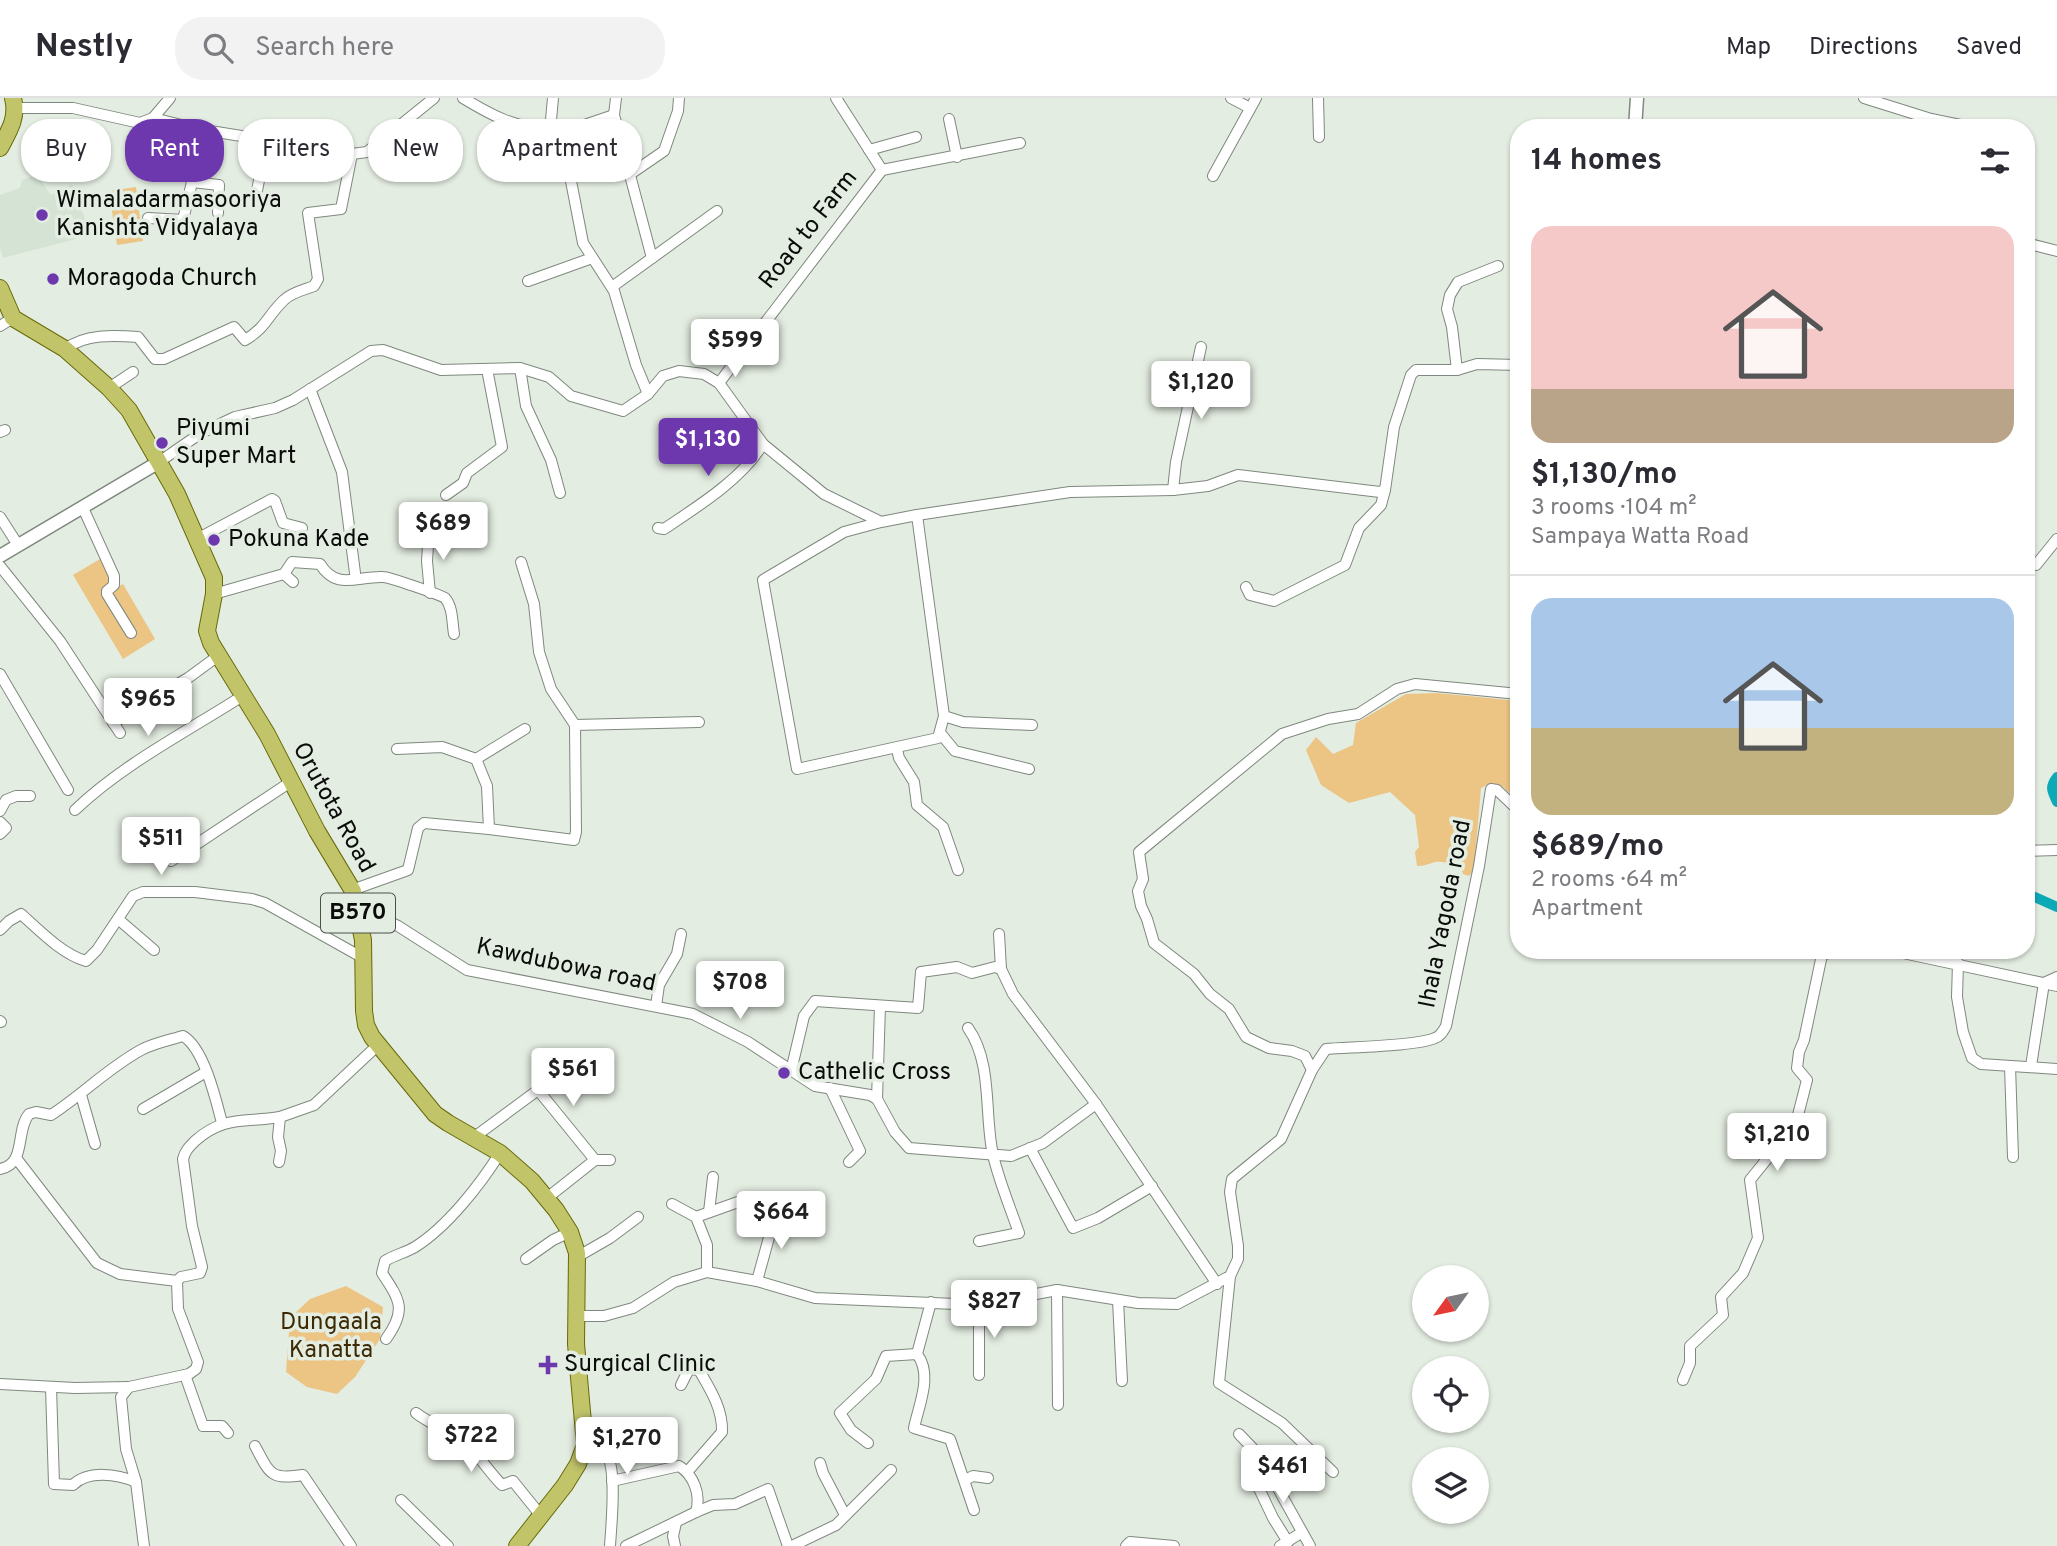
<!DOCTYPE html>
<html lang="en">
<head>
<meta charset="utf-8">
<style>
  body { margin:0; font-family:Overpass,sans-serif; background:#f2f2f3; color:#2b2b33; height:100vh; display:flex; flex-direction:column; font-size:26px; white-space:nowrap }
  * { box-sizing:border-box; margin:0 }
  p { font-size:23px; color:#7c7c81 }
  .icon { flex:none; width:38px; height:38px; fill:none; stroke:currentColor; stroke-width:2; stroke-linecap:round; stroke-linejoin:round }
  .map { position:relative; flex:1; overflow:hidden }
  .panel { position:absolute; left:1510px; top:21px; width:525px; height:840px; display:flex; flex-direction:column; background:#fff; border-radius:28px; box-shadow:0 2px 5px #0004 }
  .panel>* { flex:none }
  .banner { position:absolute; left:21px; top:21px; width:665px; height:63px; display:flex; gap:14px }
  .needle { width:46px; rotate:237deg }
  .fabs { position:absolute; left:1412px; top:1167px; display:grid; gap:14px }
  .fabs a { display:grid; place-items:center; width:77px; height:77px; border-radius:50%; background:#fff; box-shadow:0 2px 5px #0004; font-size:35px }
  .price { position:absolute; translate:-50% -60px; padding:0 16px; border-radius:7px; background:#fff; color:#222; font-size:23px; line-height:46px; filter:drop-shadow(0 2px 4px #0008) }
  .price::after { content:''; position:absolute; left:50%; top:42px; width:21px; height:16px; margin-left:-10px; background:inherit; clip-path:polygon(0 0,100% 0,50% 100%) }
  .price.active { background:#6d37ae; color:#fff }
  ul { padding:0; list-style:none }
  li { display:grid; align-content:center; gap:14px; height:371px; padding:0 21px }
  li+li { border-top:2px solid #e1e1e2 }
  li span { display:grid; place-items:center; height:217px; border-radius:21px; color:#555 }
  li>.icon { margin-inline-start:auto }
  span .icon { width:126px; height:126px; fill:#fffc; stroke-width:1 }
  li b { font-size:30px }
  h2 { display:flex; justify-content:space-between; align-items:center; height:84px; padding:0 21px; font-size:30px }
  .tag { padding:0 24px; border-radius:28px; background:#fff; box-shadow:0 2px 5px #0004; font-size:24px; line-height:63px }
  .tag.active { background:#6d37ae; color:#fff }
  header { display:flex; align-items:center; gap:42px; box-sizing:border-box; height:98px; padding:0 35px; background:#fff; border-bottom:2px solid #e1e1e2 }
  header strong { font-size:33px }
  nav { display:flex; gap:38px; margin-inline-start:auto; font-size:24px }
  .search { width:490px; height:63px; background:#f2f2f3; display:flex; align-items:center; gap:18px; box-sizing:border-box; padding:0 24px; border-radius:28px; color:#7c7c81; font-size:26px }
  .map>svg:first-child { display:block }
</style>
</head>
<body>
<header>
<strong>Nestly</strong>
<div class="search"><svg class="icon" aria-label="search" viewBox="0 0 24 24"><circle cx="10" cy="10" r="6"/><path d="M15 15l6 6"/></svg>Search here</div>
<nav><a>Map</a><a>Directions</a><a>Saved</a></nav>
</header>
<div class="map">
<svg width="2057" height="1448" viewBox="0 0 2057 1448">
  <rect width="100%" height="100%" fill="#e4ede2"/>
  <!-- built -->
  <polygon fill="#d4e3d3" points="37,77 51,97 72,86 91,137 3,160 0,150 0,97 20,90 22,82"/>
  <!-- green -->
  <g fill="#ecc484">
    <polygon points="136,89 143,143 117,147 109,93"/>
    <polygon points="100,461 117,489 123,486 155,541 123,561 73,477"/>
    <path d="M 1437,595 L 1519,603 L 1519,704 L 1503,689 L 1491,685 L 1481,690 L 1474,772 L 1469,778 L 1463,776 L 1460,768 C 1452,766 1443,763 1435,764 C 1429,766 1424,768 1417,768 L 1415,754 L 1419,749 L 1415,717 L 1390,694 L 1349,705 L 1321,687 L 1306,652 L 1316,639 L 1333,656 L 1353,647 L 1356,625 L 1406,596 Z"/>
    <polygon points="346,1188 383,1209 380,1241 355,1279 337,1296 307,1289 286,1274 290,1220 310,1201"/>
  </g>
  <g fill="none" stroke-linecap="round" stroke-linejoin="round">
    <!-- canal -->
    <g stroke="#0ca9b7" stroke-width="10">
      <path d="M 2057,679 C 2049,689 2052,693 2057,704"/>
      <polyline points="2026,795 2057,809"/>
    </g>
    <!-- minor casing -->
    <g stroke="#7f887e" stroke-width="12">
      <g id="minor">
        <path d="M 463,0 C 496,20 511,27 550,33"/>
        <polyline points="553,0 550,33 571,83 583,145 614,193 636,267 648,296"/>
        <polyline points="616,0 614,17 652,160"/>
        <polyline points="836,0 882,72"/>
        <polyline points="1231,0 1250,10"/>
        <polyline points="1318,0 1319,39"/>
        <polyline points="1864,0 1931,21 1975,30"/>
        <polyline points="16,10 73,10 140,25 153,20 198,31 352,56 367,54 434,0"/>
        <polyline points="153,20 170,0"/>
        <polyline points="949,21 957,59"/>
        <polyline points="552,38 614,17"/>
        <polyline points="869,52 916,39"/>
        <polyline points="2026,71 2029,119 2026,132"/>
        <polyline points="882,72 1020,45"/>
        <polyline points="629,77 664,53 678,13 679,0"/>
        <polyline points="1213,78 1256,0"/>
        <polyline points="192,84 219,87 218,115"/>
        <polyline points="255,103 267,41"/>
        <polyline points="148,120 183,122 192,84 198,31"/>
        <polyline points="2026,145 2057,153"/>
        <polyline points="528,183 592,160"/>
        <polyline points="612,189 717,113"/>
        <polyline points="0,228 13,220"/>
        <path d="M 65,251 C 85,236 113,237 138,239 L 155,261 L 164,261 L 234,229 L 245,242 C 267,229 267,218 284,202 C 292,194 304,192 314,188 L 318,181 L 308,115 L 341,111 L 352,56"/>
        <polyline points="520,270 526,308 551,362 560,395"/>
        <polyline points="1457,272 1452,229 1447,211 1450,197 1458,184 1498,168"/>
        <polyline points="719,285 882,72"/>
        <polyline points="109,290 133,274"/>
        <polyline points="310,291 342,374 355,475"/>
        <polyline points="0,334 5,332"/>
        <polyline points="159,364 201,335 235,319 275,310 293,302 371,253 383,252 441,272 520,270 549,279 571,298 623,313 648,296 663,278 679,273 704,276 719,285 763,346 824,396 881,424 917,417 944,618 938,640 797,671 763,482 844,434 881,424"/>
        <polyline points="1173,392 1176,364 1201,249"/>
        <polyline points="446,397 463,385 467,375 502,349 487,271"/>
        <polyline points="83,410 114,478 114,487 107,493 107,496 131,535"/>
        <polyline points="917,417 1070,394 1173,392 1208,388 1238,377 1380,394 1385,392 1394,329 1411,277 1416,272 1457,272 1477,266 1519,267"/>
        <polyline points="0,419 18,447"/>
        <path d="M 658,430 L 664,431 C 697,409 742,381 763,346"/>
        <polyline points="429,432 427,463 430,495"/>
        <polyline points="197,441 272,401 275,403 283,425 302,430"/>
        <polyline points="521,464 534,506 539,554 551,591 575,627"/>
        <polyline points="2036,467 2057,441"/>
        <polyline points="0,468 60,543 120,635"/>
        <polyline points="284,476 293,484"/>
        <polyline points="1246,489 1250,497 1274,503 1345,467 1359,430 1381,407 1385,392"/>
        <path d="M 214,496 L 284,476 L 292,464 L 320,466 C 337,493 356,478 383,479 C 389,479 441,497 445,500 C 453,509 452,524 454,536"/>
        <polyline points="0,576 68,692"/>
        <polyline points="944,618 963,624 1032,627"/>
        <polyline points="113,625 188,580 218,558"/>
        <polyline points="941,636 955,653 1029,671"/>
        <polyline points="397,651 442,649 476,661 487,688 489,731"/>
        <polyline points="897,651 899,660 914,684 917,707 943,729 958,772"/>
        <polyline points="476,661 525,631"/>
        <path d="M 75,712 C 123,666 188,633 244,597"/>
        <polyline points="0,713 6,702 16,698 30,698"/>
        <polyline points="0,724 6,730 0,736"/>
        <polyline points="2026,753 2057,752"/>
        <polyline points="171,763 292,683"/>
        <polyline points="352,792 408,772 418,730 424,725 489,731 574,742 576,734 575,627 699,624"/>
        <polyline points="357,808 398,828 467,872 693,916 748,944 815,988 870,997 877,1001 895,1034 909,1050 1011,1058 1043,1045 1096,1006"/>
        <polyline points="118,821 154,852"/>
        <path d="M 0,832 L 9,823 L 21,816 C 40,833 62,856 86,863 L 97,852 L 133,798 L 143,794 L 195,794 L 252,801 L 265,805 L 365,861"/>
        <polyline points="999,836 1001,871 1013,896 1096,1006 1217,1186"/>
        <polyline points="1889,852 2057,888"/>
        <polyline points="1823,856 1840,853 1870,852"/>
        <polyline points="1958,865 1957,899 1963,934 1972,960 1981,966 2057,971"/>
        <polyline points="656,908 659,887 677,856 681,836"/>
        <polyline points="0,923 1,924"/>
        <path d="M 968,930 C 993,965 984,1017 993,1057 C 999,1083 1010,1109 1019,1135 L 979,1143"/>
        <polyline points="2010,968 2013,1059"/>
        <polyline points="2031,968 2044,885 2057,879"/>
        <polyline points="1312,972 1305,958 1292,953 1269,950 1246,939 1229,911 1210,896 1194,876 1154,845 1147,821 1141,808 1138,793 1143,781 1139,754 1282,636 1328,621 1358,616 1397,591 1415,586 1519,596"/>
        <polyline points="791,973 804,918 815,903 918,910 921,874 957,869 972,875 995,869 1001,871"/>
        <polyline points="830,990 860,1053 849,1064"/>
        <polyline points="81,997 95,1046"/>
        <polyline points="877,1001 880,908"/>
        <polyline points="143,1011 206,974"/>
        <polyline points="473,1040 538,992 595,1062 547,1100"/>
        <polyline points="1030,1050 1073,1130 1098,1120 1152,1088"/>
        <polyline points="16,1060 97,1165 120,1176 177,1183"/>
        <polyline points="595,1062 610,1062"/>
        <polyline points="279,1064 281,1053 278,1039 280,1019 314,1007 378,947"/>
        <path d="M 0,1071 C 27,1066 15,1033 29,1016 L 36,1014 L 51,1017 C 82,997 108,970 141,952 C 154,945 170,942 183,938 C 204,950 216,1002 222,1025"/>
        <polyline points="672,1106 696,1119 707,1147 707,1174"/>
        <polyline points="709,1114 713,1079"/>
        <polyline points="696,1119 738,1104"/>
        <polyline points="577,1159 610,1140 638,1119"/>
        <polyline points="526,1161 553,1142 570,1134"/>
        <polyline points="1230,1178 1219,1285 1282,1325 1333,1374"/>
        <polyline points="757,1183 776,1114"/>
        <polyline points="1057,1192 1058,1307"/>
        <polyline points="1118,1202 1122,1283"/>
        <path d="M 931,1204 L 917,1256 C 933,1277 919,1306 914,1330 L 950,1341 L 974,1412"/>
        <polyline points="979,1207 979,1277"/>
        <path d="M 576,1218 L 604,1218 L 633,1210 L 674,1184 L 707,1174 L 757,1183 L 815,1200 L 979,1207 L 1057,1192 L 1138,1205 L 1177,1206 L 1230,1178 L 1238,1161 L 1238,1148 L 1230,1094 L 1232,1081 L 1281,1041 L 1312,972 L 1326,951 C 1348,949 1419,948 1435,940 C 1441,938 1443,933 1446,928 L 1479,768 L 1491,691 L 1497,692 L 1519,713"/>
        <path d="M 386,1241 C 407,1212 400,1202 382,1175 L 385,1163 C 394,1157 405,1155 415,1149 C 447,1129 480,1087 500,1055"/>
        <polyline points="185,1277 203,1328 222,1328 228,1335"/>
        <polyline points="1683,1282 1690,1265 1690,1248 1723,1217 1721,1199 1743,1175 1758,1140 1750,1082 1796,1025 1807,982 1797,970 1799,954 1804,942 1823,852"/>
        <polyline points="0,1286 75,1290 129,1289"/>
        <path d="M 681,1287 L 689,1271 L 699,1272 C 710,1291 723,1311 722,1334 L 688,1373"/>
        <path d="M 51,1289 L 54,1386 L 73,1387 C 88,1372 117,1376 136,1384 L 144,1448"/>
        <path d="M 416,1315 C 431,1327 450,1332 465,1344 C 478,1356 489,1374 502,1387 L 513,1383 L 542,1419"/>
        <polyline points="1239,1336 1260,1358 1310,1448"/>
        <polyline points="868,1345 851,1332 840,1315 876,1281 886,1258 917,1256"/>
        <path d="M 585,1347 C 592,1348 600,1348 605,1354 C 618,1367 611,1429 610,1448"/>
        <path d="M 255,1348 C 270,1376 270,1382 303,1377 L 351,1448"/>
        <polyline points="820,1365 823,1375 845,1417"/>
        <polyline points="965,1382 973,1378 988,1380"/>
        <polyline points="1255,1382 1273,1420 1288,1444"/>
        <path d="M 612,1383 L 679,1368 C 694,1377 701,1397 696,1414"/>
        <path d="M 136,1384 L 126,1351 L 121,1299 L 129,1289 L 189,1276 L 196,1271 L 198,1264 L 178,1211 L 177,1183 L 181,1179 L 200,1175 L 202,1169 L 192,1128 L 183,1061 C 185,1053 189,1049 195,1043 C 224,1017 245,1025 280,1019"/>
        <polyline points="401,1402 448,1448"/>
        <polyline points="626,1448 696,1414 713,1407 735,1406 768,1391 788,1448"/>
        <polyline points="675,1448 673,1438 676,1425"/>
        <polyline points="792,1448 836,1427 891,1372"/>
        <polyline points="1126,1448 1130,1444 1174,1448"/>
        <polyline points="1280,1448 1301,1435"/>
      </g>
    </g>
    <!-- tertiary casing -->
    <g stroke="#7f887e" stroke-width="15">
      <g id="tertiary">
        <polyline points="1635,30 1637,0"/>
        <polyline points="0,458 159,364"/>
      </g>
    </g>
    <!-- primary casing -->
    <g stroke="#676a07" stroke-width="18">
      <g id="primary">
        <path d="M 0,50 C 9,33 18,20 13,0"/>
        <polyline points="0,190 13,220 65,251 109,290 129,312 177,396 214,480 214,496 207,533 211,545 267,636 317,733 353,793 363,842 364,913 366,927 372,939 435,1016 448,1025 500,1055 532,1083 556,1112 570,1134 577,1155 576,1246 585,1347 578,1366 565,1387 517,1448"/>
      </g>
    </g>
    <!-- minor -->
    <use href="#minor" stroke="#fff" stroke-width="10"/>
    <!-- tertiary -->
    <use href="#tertiary" stroke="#fff" stroke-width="12"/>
    <!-- primary -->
    <use href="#primary" stroke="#c2c46a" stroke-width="16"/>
  </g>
  <!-- markers -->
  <g fill="#6d37ae" stroke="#e4ede2" stroke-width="2.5">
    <circle cx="42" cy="117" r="7"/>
    <circle cx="53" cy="181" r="7"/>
    <circle cx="162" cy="345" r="7"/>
    <circle cx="214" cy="442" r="7"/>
    <circle cx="784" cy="975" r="7"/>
    <path d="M544.5 1256.5h7v7h7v7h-7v7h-7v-7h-7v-7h7z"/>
  </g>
  <g text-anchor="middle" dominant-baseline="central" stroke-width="7" stroke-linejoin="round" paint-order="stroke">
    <!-- shield labels -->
    <rect fill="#e4ede2" stroke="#4b504a" stroke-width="2" x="321" y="795.5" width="74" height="39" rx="5"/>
    <g font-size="23" font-weight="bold" fill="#090c09">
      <text x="358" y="815">B570</text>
    </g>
    <!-- poi labels -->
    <g font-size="24" fill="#090c09" stroke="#e4ede2" text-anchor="start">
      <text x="56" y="103">Wimaladarmasooriya<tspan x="56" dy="28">Kanishta Vidyalaya</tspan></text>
      <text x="67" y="181">Moragoda Church</text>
      <text x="176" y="331">Piyumi<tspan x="176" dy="28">Super Mart</tspan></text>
      <text x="228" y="442">Pokuna Kade</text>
      <text x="798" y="975">Cathelic Cross</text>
      <text x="564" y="1267">Surgical Clinic</text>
    </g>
    <!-- street labels -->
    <g font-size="24" fill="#090c09" stroke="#e4ede2">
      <text transform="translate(809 132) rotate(-52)">Road to Farm</text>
      <text transform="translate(333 710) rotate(61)">Orutota Road</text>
      <text transform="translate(1446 816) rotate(-79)">Ihala Yagoda road</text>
      <text transform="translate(566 868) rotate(12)">Kawdubowa road</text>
    </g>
    <!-- park labels -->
    <g font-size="24" fill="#3d2a05" stroke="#e4ede2">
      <text x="331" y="1225">Dungaala<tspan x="331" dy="28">Kanatta</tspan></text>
    </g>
  </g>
</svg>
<div class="fabs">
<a><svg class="needle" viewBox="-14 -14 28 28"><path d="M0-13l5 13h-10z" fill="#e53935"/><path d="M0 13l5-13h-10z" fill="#7c7c81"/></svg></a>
<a><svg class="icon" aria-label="locate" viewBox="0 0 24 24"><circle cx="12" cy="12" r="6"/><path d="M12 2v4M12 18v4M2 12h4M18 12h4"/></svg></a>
<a><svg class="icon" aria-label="layers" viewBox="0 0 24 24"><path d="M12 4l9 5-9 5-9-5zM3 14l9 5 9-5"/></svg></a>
</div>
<b class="price" style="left:735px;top:281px">$599</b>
<b class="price" style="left:1201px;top:323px">$1,120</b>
<b class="price active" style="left:708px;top:380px">$1,130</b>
<b class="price" style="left:443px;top:464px">$689</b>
<b class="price" style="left:148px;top:640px">$965</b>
<b class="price" style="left:161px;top:779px">$511</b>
<b class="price" style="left:740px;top:923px">$708</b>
<b class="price" style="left:573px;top:1010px">$561</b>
<b class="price" style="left:1777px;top:1075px">$1,210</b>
<b class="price" style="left:781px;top:1153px">$664</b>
<b class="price" style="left:994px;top:1242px">$827</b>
<b class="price" style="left:471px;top:1376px">$722</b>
<b class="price" style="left:627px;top:1379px">$1,270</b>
<b class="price" style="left:1283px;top:1407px">$461</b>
<div class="banner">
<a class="tag">Buy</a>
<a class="tag active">Rent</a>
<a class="tag">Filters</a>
<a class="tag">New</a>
<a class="tag">Apartment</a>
</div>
<section class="panel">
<h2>14 homes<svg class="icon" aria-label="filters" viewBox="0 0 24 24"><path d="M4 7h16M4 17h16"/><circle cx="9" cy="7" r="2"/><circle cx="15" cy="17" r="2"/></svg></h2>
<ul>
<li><span style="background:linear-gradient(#f6c9c9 75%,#b9a48a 0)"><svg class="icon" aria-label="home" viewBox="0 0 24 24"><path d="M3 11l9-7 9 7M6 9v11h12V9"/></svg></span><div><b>$1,130/mo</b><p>3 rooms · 104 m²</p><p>Sampaya Watta Road</p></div></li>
<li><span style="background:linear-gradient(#a9c7e8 60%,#c2b280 0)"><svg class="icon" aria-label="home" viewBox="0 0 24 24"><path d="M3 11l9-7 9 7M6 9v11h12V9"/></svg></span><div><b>$689/mo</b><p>2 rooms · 64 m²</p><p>Apartment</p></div></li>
</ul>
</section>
</div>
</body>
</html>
